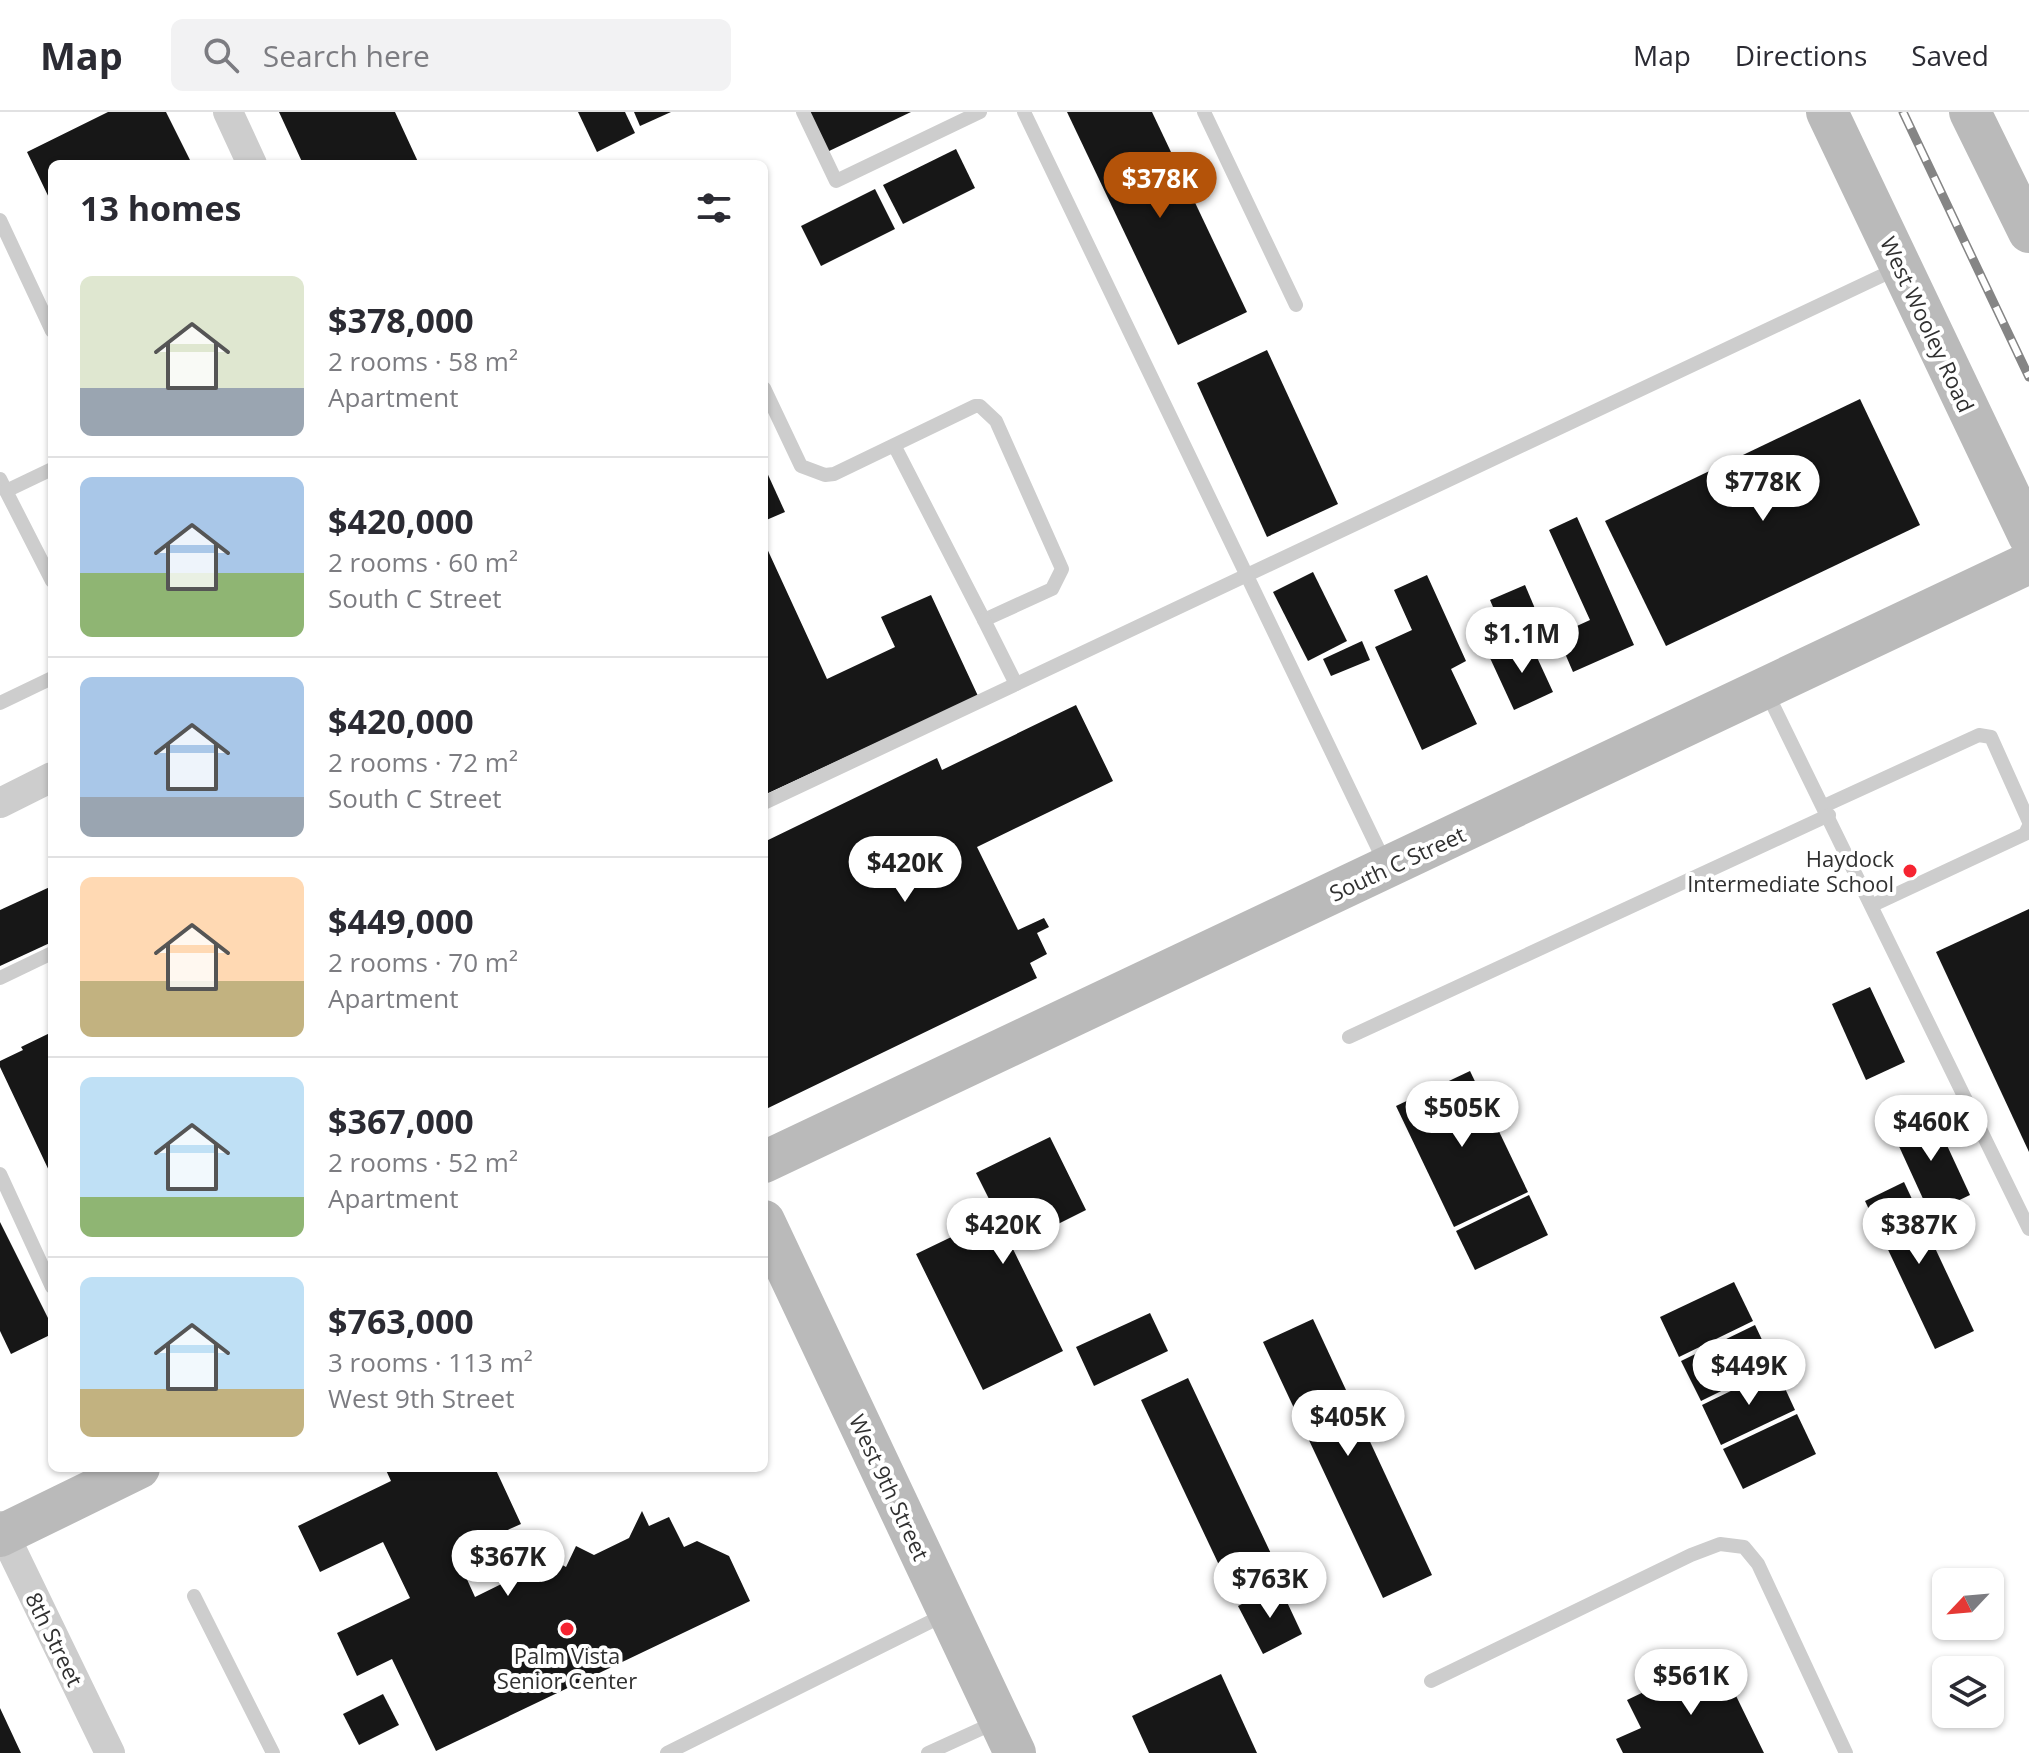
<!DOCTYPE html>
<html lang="en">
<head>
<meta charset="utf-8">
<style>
  body { margin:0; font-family:"Open Sans",sans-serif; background:#f2f2f3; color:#2b2b33; height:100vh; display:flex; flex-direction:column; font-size:30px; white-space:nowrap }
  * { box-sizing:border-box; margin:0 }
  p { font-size:26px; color:#7c7c81 }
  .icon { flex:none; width:44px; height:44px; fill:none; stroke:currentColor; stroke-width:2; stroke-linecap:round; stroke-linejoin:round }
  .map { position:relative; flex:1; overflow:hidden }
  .details { position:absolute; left:48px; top:48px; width:720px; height:1312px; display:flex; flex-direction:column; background:#fff; border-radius:12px; box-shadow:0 2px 6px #0004 }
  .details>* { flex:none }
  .needle { width:52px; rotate:244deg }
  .fabs { position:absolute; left:1932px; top:1456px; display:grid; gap:16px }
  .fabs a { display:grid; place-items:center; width:72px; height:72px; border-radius:12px; background:#fff; box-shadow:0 2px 6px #0004; font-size:40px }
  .price { position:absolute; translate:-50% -68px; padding:0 18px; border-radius:28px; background:#fff; color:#222; font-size:26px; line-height:52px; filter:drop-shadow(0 2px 4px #0008) }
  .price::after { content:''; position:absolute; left:50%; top:48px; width:24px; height:18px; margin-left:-12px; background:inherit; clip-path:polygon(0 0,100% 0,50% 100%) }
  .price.active { background:#b45309; color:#fff }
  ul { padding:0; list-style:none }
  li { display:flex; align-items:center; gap:24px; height:200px; padding:0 32px }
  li+li { border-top:2px solid #e1e1e2 }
  li span { display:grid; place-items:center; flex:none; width:224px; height:160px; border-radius:12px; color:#555 }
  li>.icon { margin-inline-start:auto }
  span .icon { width:96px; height:96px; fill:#fffc; stroke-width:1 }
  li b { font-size:34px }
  h2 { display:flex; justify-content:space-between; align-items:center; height:96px; padding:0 32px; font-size:34px }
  header { display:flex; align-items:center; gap:48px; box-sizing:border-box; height:112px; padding:0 40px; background:#fff; border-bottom:2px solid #e1e1e2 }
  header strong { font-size:38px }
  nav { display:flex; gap:44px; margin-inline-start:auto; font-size:28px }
  .search { width:560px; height:72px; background:#f2f2f3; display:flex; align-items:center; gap:20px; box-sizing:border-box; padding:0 28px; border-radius:12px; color:#7c7c81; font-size:30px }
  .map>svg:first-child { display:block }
</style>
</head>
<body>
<header>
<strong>Map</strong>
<div class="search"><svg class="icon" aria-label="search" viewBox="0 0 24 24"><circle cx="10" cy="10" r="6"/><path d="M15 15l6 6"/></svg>Search here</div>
<nav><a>Map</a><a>Directions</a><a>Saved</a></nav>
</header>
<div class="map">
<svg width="2029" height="1641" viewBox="0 0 2029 1641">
  <rect width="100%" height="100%" fill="#fff"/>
  <!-- building -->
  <g fill="#171717">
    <polygon points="108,0 166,0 192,52 52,52 52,92 27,40"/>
    <polygon points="279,0 395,0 419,52 303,52"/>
    <polygon points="578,0 625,0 635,21 597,40"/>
    <polygon points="634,0 671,0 640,14"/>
    <polygon points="808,0 911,0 827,40"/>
    <polygon points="1067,0 1152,0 1247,200 1178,233"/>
    <polygon points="956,37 975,76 903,112 883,73"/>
    <polygon points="875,77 895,117 821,154 801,114"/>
    <polygon points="1267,238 1338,392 1267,425 1197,271"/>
    <polygon points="1860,287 1920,413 1666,534 1605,409"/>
    <polygon points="764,354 785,400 764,409"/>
    <polygon points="1577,405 1634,533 1573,560 1557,523 1590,508 1549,418"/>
    <polygon points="764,430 827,567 895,535 881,505 931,483 978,584 764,683"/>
    <polygon points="1313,460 1347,529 1308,549 1273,480"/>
    <polygon points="1427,463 1466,549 1451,557 1477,612 1422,638 1375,535 1412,518 1394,478"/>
    <polygon points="1525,473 1539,506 1504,521 1490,488"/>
    <polygon points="1529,528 1553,580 1514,598 1490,546"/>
    <polygon points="1362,529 1370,548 1331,564 1323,547"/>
    <polygon points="1076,593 1113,669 977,735 1018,818 1044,806 1049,815 1037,821 1047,842 1030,851 1037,866 764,998 764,730 937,646 942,658"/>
    <polygon points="52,774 52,830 0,854 0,798"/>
    <polygon points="2029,797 2029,1040 1936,840"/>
    <polygon points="1870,875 1905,950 1866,968 1832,892"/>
    <polygon points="52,920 52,1065 0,955 0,949 23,938 21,935"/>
    <polygon points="1470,959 1528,1080 1454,1115 1396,994"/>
    <polygon points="1932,1001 1970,1083 1930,1102 1892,1019"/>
    <polygon points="1050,1025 1086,1098 1012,1135 1063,1239 983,1278 916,1142 997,1103 976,1061"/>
    <polygon points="1904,1070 1974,1219 1935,1237 1865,1089"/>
    <polygon points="1529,1083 1548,1123 1475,1158 1456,1119"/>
    <polygon points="0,1110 52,1214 52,1222 11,1242 0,1219"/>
    <polygon points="1734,1170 1753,1209 1679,1245 1660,1205"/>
    <polygon points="1150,1201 1168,1239 1094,1274 1076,1235"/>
    <polygon points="1313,1207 1432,1463 1383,1486 1263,1230"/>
    <polygon points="1755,1213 1774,1253 1701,1289 1681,1249"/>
    <polygon points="1776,1257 1795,1298 1721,1333 1702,1293"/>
    <polygon points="1188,1266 1283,1467 1236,1489 1141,1288"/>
    <polygon points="1797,1302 1816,1342 1743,1377 1723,1337"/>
    <polygon points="385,1356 495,1356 521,1412 503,1420 513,1441 465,1463 475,1485 524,1461 542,1470 553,1448 566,1455 576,1434 594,1443 629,1426 642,1399 649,1414 669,1405 684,1435 697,1429 729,1444 750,1489 436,1639 392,1547 357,1564 337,1521 410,1486 383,1430 320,1460 298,1414 391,1369"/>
    <polygon points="1279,1473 1302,1522 1263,1542 1238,1494"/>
    <polygon points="1717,1545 1764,1641 1623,1641 1616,1627 1641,1616 1627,1588"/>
    <polygon points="1221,1562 1257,1641 1149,1641 1132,1604"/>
    <polygon points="383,1582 399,1613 359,1633 343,1602"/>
    <polygon points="0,1596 21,1641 0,1641"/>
  </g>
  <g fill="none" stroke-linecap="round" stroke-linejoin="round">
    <!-- lane -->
    <g stroke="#cdcdcd" stroke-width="14">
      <polyline points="803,0 836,69 980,0"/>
      <polyline points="1024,0 1385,751"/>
      <polyline points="1204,0 1296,193"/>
      <polyline points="0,108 52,219"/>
      <polyline points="764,276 801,354 825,363 834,362 975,294 980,294 996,309 1062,457 1052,477 984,508 894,333"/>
      <polyline points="0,367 6,379 52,357"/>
      <polyline points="6,379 52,469"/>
      <polyline points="984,508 1016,572"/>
      <polyline points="1766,579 2029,1117"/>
      <polyline points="0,591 52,566"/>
      <polyline points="764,691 1896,157"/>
      <polyline points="1824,694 1979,623 1991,625 2029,710"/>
      <polyline points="1873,793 2025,722 2029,714"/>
      <polyline points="0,866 52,841"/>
      <polyline points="1349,925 1829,703"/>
      <polyline points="0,1062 52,1175"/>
      <polyline points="194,1484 273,1641"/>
      <polyline points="1431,1569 1691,1443 1720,1432 1744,1435 1758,1452 1846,1641"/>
      <polyline points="667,1641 946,1502"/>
      <polyline points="928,1641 996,1610"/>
    </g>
    <!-- street -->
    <g stroke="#cdcdcd" stroke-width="30">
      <polyline points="228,0 252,52"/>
      <polyline points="0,691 52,665"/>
      <polyline points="0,1414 110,1641"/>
    </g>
    <!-- secondary -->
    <g stroke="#bababa" stroke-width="42">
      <polyline points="1827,0 2029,424"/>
      <polyline points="1970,0 2029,120"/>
      <polyline points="764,1050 2029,451"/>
      <polyline points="764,1109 1015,1641"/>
      <polyline points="0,1424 139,1356"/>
    </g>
    <!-- rail casing -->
    <g stroke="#858585" stroke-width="9">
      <polyline id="rail" points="1903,0 2029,265"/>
    </g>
    <!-- rail -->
    <use href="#rail" stroke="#fff" stroke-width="6" stroke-dasharray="18" stroke-linecap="butt"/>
  </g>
  <!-- markers -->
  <g fill="#f62431" stroke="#fff" stroke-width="3">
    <circle cx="1910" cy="759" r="8"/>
    <circle cx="567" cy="1517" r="8"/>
  </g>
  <g text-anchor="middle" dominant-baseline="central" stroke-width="8" stroke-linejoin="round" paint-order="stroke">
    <!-- street labels -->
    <g font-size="22" fill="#303030" stroke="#fff">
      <text transform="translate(1928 212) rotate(65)">West Wooley Road</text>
      <text transform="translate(1397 751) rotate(-25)">South C Street</text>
      <text transform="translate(890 1375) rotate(65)">West 9th Street</text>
      <text transform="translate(55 1527) rotate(64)">8th Street</text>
    </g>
    <!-- poi labels -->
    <g font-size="22" fill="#303030" stroke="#fff" text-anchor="end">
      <text x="1894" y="746">Haydock<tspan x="1894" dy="25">Intermediate School</tspan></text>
      <text x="567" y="1543" text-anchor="middle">Palm Vista<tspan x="567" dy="25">Senior Center</tspan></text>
    </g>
  </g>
</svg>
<div class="fabs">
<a><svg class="needle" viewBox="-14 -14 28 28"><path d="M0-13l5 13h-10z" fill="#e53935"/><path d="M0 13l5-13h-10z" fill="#7c7c81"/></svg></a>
<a><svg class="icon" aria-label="layers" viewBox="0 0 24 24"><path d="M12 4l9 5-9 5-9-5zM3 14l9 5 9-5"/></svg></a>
</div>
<b class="price active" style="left:1160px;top:108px">$378K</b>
<b class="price" style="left:1763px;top:411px">$778K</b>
<b class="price" style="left:1522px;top:563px">$1.1M</b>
<b class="price" style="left:905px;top:792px">$420K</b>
<b class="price" style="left:1462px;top:1037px">$505K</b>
<b class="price" style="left:1931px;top:1051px">$460K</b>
<b class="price" style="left:1003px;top:1154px">$420K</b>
<b class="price" style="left:1919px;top:1154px">$387K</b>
<b class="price" style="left:1749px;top:1295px">$449K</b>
<b class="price" style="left:1348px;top:1346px">$405K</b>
<b class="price" style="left:508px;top:1486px">$367K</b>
<b class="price" style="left:1270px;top:1508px">$763K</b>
<b class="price" style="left:1691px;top:1605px">$561K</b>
<section class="details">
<h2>13 homes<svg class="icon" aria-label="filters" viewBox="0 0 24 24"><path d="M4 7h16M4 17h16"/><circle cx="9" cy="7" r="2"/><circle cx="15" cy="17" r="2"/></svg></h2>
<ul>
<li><span style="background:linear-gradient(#dfe7d0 70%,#9aa5b1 0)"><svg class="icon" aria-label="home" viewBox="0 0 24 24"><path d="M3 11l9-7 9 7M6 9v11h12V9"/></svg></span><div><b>$378,000</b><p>2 rooms · 58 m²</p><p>Apartment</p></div></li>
<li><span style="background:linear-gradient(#a9c7e8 60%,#8fb573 0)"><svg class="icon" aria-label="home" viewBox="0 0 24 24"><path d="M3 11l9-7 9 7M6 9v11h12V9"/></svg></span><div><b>$420,000</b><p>2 rooms · 60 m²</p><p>South C Street</p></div></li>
<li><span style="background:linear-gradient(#a9c7e8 75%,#9aa5b1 0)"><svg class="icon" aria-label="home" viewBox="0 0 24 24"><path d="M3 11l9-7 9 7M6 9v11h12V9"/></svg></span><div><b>$420,000</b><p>2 rooms · 72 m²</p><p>South C Street</p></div></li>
<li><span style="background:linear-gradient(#ffd9b3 65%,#c2b280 0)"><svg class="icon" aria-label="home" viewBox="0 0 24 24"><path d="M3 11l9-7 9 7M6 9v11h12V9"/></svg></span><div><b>$449,000</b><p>2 rooms · 70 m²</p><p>Apartment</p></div></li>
<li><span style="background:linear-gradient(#bfe0f5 75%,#8fb573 0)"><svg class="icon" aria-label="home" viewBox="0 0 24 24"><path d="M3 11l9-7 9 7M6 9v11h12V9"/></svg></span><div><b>$367,000</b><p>2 rooms · 52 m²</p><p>Apartment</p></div></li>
<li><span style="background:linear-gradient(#bfe0f5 70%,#c2b280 0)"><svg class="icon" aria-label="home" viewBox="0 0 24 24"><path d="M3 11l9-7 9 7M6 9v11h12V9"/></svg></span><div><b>$763,000</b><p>3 rooms · 113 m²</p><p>West 9th Street</p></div></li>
</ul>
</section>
</div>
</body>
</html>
